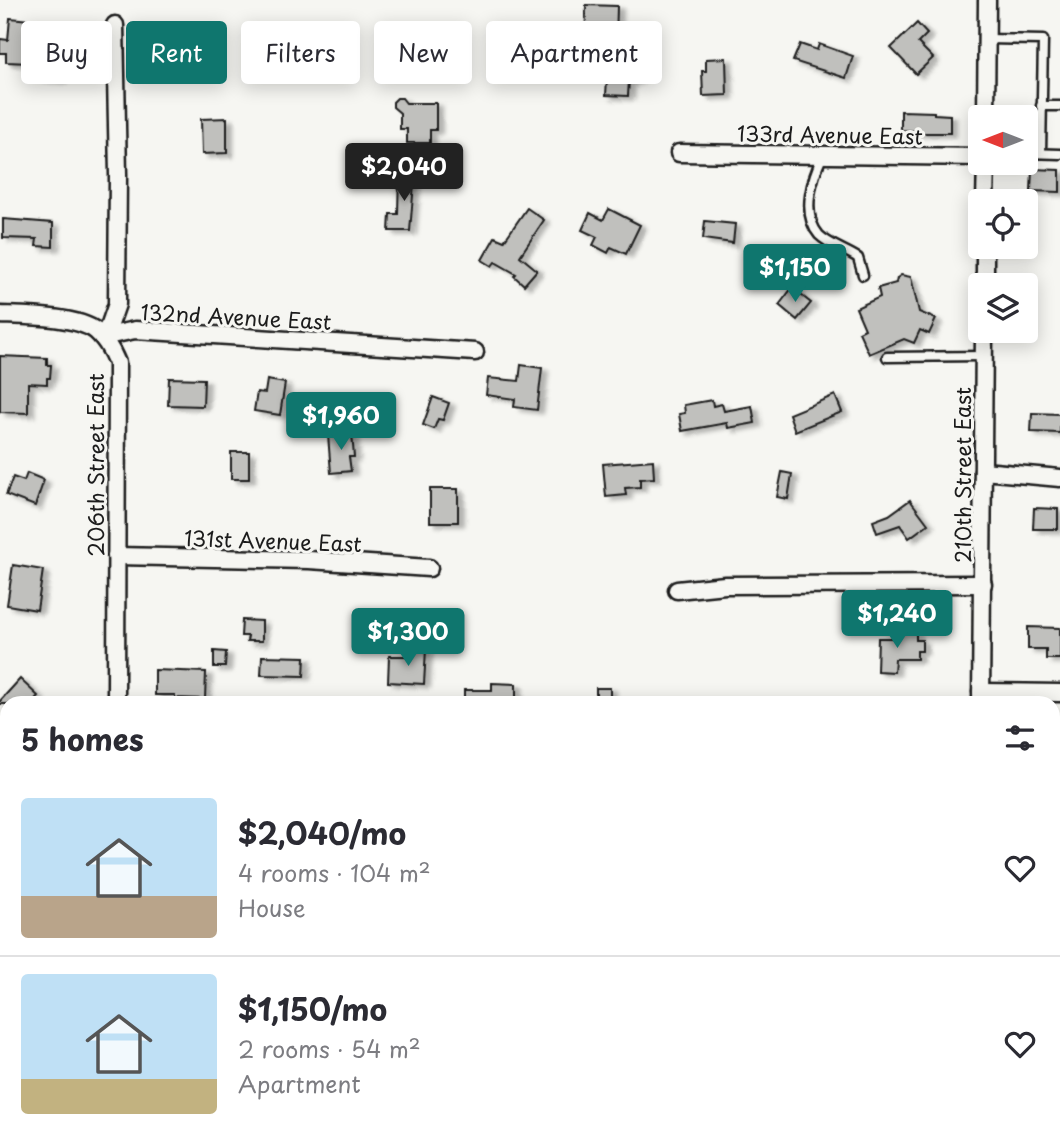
<!DOCTYPE html>
<html lang="en">
<head>
<meta charset="utf-8">
<style>
  body { margin:0; font-family:"Playpen Sans",sans-serif; background:#f7f7f7; color:#2b2b33; height:100vh; display:flex; flex-direction:column; font-size:26px; white-space:nowrap }
  * { box-sizing:border-box; margin:0 }
  p { font-size:23px; color:#7c7c81 }
  .icon { flex:none; width:38px; height:38px; fill:none; stroke:currentColor; stroke-width:2; stroke-linecap:round; stroke-linejoin:round }
  .map { position:relative; flex:1; overflow:hidden }
  .side { position:absolute; left:0px; top:696px; width:1060px; height:450px; display:flex; flex-direction:column; background:#fff; border-radius:21px 21px 0 0; box-shadow:0 4px 18px #0003 }
  .side>* { flex:none }
  .hud { position:absolute; left:21px; top:21px; width:700px; height:63px; display:flex; gap:14px }
  .needle { width:46px; rotate:270deg }
  .fabs { position:absolute; left:968px; top:105px; display:grid; gap:14px }
  .fabs a { display:grid; place-items:center; width:70px; height:70px; border-radius:7px; background:#fff; box-shadow:0 4px 18px #0003; font-size:35px }
  .price { position:absolute; translate:-50% -60px; padding:0 16px; border-radius:7px; background:#0f766e; color:#fff; font-size:23px; line-height:46px; filter:drop-shadow(0 2px 4px #0008) }
  .price::after { content:''; position:absolute; left:50%; top:42px; width:21px; height:16px; margin-left:-10px; background:inherit; clip-path:polygon(0 0,100% 0,50% 100%) }
  .price.selected { background:#222; color:#fff }
  ul { padding:0; list-style:none }
  li { display:flex; align-items:center; gap:21px; height:175px; padding:0 21px }
  li+li { border-top:2px solid #e1e1e2 }
  li span { display:grid; place-items:center; flex:none; width:196px; height:140px; border-radius:7px; color:#555 }
  li>.icon { margin-inline-start:auto }
  span .icon { width:84px; height:84px; fill:#fffc; stroke-width:1 }
  li b { font-size:30px }
  h2 { display:flex; justify-content:space-between; align-items:center; height:84px; padding:0 21px; font-size:30px }
  .pill { padding:0 24px; border-radius:7px; background:#fff; box-shadow:0 4px 18px #0003; font-size:24px; line-height:63px }
  .pill.selected { background:#0f766e; color:#fff }
  .map>svg:first-child { display:block }
</style>
</head>
<body>
<div class="map">
<svg width="1060" height="1146" viewBox="0 0 1060 1146">
  <defs>
    <filter id="shadow"><feDropShadow dx="6" dy="3.5" stdDeviation="2" flood-color="#0004"/></filter>
  </defs>
  <rect width="100%" height="100%" fill="#f6f6f2"/>
  <filter id="ink" filterUnits="userSpaceOnUse"><feTurbulence type="fractalNoise" baseFrequency=".0143" numOctaves="2"/><feDisplacementMap in="SourceGraphic" scale="14" xChannelSelector="R" yChannelSelector="G"/><feConvolveMatrix kernelMatrix="1 2 1 2 8 2 1 2 1" color-interpolation-filters="sRGB"/></filter>
  <g filter="url(#ink)">
    <!-- building -->
    <g fill="#c0c0bd" stroke="#1c1c1c" stroke-width="2" filter="url(#shadow)">
      <polygon points="586,5 617,6 616,41 602,41 602,55 585,54"/>
      <polygon points="10,18 29,20 28,32 33,32 30,63 6,62 6,53 0,53 0,39 8,40"/>
      <polygon points="917,23 927,34 918,43 933,58 916,74 891,48"/>
      <polygon points="800,44 817,50 819,44 853,56 846,78 793,61"/>
      <polygon points="726,58 727,95 703,96 702,71 706,71 706,59"/>
      <polygon points="38,60 62,63 60,79 37,77"/>
      <polygon points="608,63 636,64 636,80 629,80 628,96 606,95"/>
      <polygon points="397,98 402,98 406,103 436,103 436,130 430,130 430,143 407,143 407,129 400,129 400,113 393,107 393,102"/>
      <polygon points="901,111 934,112 934,114 950,115 950,133 915,133 915,131 901,130"/>
      <polygon points="227,118 227,153 202,154 201,119"/>
      <polygon points="1032,169 1060,170 1060,192 1031,191"/>
      <polygon points="399,171 415,171 410,231 389,231 390,214 398,214"/>
      <polygon points="527,208 544,220 520,256 537,270 524,285 514,276 516,274 495,262 492,266 482,260 495,237 504,241"/>
      <polygon points="609,209 640,225 626,254 611,247 608,253 593,245 597,237 582,230 590,213 603,220"/>
      <polygon points="3,219 53,223 53,247 36,246 37,239 3,238"/>
      <polygon points="705,221 735,224 733,243 703,239"/>
      <polygon points="901,275 911,277 919,312 936,319 929,334 920,330 914,343 904,339 869,354 859,332 865,329 856,308 880,297 878,288 896,283 897,278"/>
      <polygon points="792,288 811,303 797,320 779,305"/>
      <polygon points="0,356 47,358 47,365 51,365 50,378 47,378 47,384 28,383 28,413 0,412"/>
      <polygon points="521,365 542,368 537,410 514,407 515,399 486,395 488,378 519,381"/>
      <polygon points="169,378 204,379 203,406 168,405"/>
      <polygon points="267,380 285,383 280,415 254,411 257,392 265,393"/>
      <polygon points="835,395 842,412 795,431 789,414"/>
      <polygon points="433,397 449,403 443,420 438,419 434,429 423,425"/>
      <polygon points="712,400 713,406 722,404 724,411 752,406 755,423 728,428 727,423 682,431 679,414 685,413 684,405"/>
      <polygon points="1032,413 1060,414 1060,433 1031,432"/>
      <polygon points="352,433 354,457 349,457 351,471 331,473 328,435"/>
      <rect x="231" y="452" width="18" height="27"/>
      <polygon points="653,460 654,478 640,479 640,487 625,488 626,495 606,497 603,464"/>
      <polygon points="782,472 792,474 788,499 777,497"/>
      <polygon points="27,473 44,480 35,506 6,495 13,477 24,481"/>
      <rect x="430" y="489" width="28" height="33"/>
      <polygon points="910,500 928,524 909,538 900,525 877,533 873,521 889,515"/>
      <polygon points="1034,508 1058,509 1058,529 1033,529"/>
      <polygon points="13,565 43,570 37,610 7,605"/>
      <polygon points="242,620 262,621 262,641 247,641 248,636 241,636"/>
      <polygon points="1028,627 1060,628 1060,659 1046,659 1046,649 1028,649"/>
      <polygon points="898,632 916,632 916,640 922,640 922,651 917,651 917,659 895,659 894,672 877,671 878,638 898,638"/>
      <polygon points="408,649 426,649 424,684 388,682 389,656 408,656"/>
      <polygon points="214,651 226,652 225,667 214,667"/>
      <polygon points="262,656 305,657 304,676 261,675"/>
      <polygon points="155,670 206,672 205,699 175,698 175,695 155,695"/>
      <polygon points="20,679 38,696 31,704 0,704 0,701"/>
      <polygon points="492,683 516,684 516,701 508,700 508,704 464,704 464,690 492,690"/>
      <rect x="596" y="688" width="14" height="16"/>
    </g>
    <g fill="none" stroke-linecap="round" stroke-linejoin="round">
      <!-- lane casing -->
      <g stroke="#1c1c1c" stroke-width="13">
        <g id="lane">
          <polyline points="987,39 1043,40 1041,153"/>
          <polyline points="1041,106 1060,106"/>
          <polyline points="1026,153 1060,154"/>
          <path d="M 823,155 C 813,176 800,213 819,235 C 829,245 846,250 858,258 L 863,275"/>
          <polyline points="887,357 984,356"/>
        </g>
      </g>
      <!-- street casing -->
      <g stroke="#1c1c1c" stroke-width="21">
        <g id="street">
          <polyline points="986,117 987,0"/>
          <polyline points="679,153 980,157"/>
          <polyline points="985,201 986,163"/>
          <polyline points="985,285 985,247"/>
          <path d="M 0,315 C 25,316 77,316 96,331 C 106,339 112,351 117,363 L 116,704"/>
          <polyline points="102,337 135,330 475,352"/>
          <polyline points="102,337 110,324 117,304 118,175 115,25"/>
          <polyline points="983,471 1060,478"/>
          <polyline points="116,556 309,560 429,568"/>
          <polyline points="677,590 725,585 983,584"/>
          <polyline points="981,692 1060,693"/>
          <polyline points="981,704 984,331"/>
          <polyline points="1054,1010 1060,1010"/>
          <polyline points="119,1146 119,1139"/>
          <polyline points="977,1146 977,1139"/>
        </g>
      </g>
      <!-- lane -->
      <use href="#lane" stroke="#f6f6f2" stroke-width="8"/>
      <!-- street -->
      <use href="#street" stroke="#f6f6f2" stroke-width="16"/>
    </g>
  </g>
  <g text-anchor="middle" dominant-baseline="central" stroke-width="6" stroke-linejoin="round" paint-order="stroke">
    <!-- street labels -->
    <g font-size="21" fill="#1c1c1c" stroke="#f6f6f2">
      <text transform="translate(830 134) rotate(1)">133rd Avenue East</text>
      <text transform="translate(236 316) rotate(3)">132nd Avenue East</text>
      <text transform="translate(95 465) rotate(-90)">206th Street East</text>
      <text transform="translate(962 475) rotate(-90)">210th Street East</text>
      <text transform="translate(273 540) rotate(2)">131st Avenue East</text>
    </g>
  </g>
</svg>
<div class="fabs">
<a><svg class="needle" viewBox="-14 -14 28 28"><path d="M0-13l5 13h-10z" fill="#e53935"/><path d="M0 13l5-13h-10z" fill="#7c7c81"/></svg></a>
<a><svg class="icon" aria-label="locate" viewBox="0 0 24 24"><circle cx="12" cy="12" r="6"/><path d="M12 2v4M12 18v4M2 12h4M18 12h4"/></svg></a>
<a><svg class="icon" aria-label="layers" viewBox="0 0 24 24"><path d="M12 4l9 5-9 5-9-5zM3 14l9 5 9-5"/></svg></a>
</div>
<b class="price selected" style="left:404px;top:203px">$2,040</b>
<b class="price" style="left:795px;top:304px">$1,150</b>
<b class="price" style="left:341px;top:452px">$1,960</b>
<b class="price" style="left:897px;top:650px">$1,240</b>
<b class="price" style="left:408px;top:668px">$1,300</b>
<div class="hud">
<a class="pill">Buy</a>
<a class="pill selected">Rent</a>
<a class="pill">Filters</a>
<a class="pill">New</a>
<a class="pill">Apartment</a>
</div>
<section class="side">
<h2>5 homes<svg class="icon" aria-label="filters" viewBox="0 0 24 24"><path d="M4 7h16M4 17h16"/><circle cx="9" cy="7" r="2"/><circle cx="15" cy="17" r="2"/></svg></h2>
<ul>
<li><span style="background:linear-gradient(#bfe0f5 70%,#b9a48a 0)"><svg class="icon" aria-label="home" viewBox="0 0 24 24"><path d="M3 11l9-7 9 7M6 9v11h12V9"/></svg></span><div><b>$2,040/mo</b><p>4 rooms · 104 m²</p><p>House</p></div><svg class="icon" aria-label="heart" viewBox="0 0 24 24"><path d="M12 20l-8-8c-3-5 5-10 8-4 3-6 11-1 8 4z"/></svg></li>
<li><span style="background:linear-gradient(#bfe0f5 75%,#c2b280 0)"><svg class="icon" aria-label="home" viewBox="0 0 24 24"><path d="M3 11l9-7 9 7M6 9v11h12V9"/></svg></span><div><b>$1,150/mo</b><p>2 rooms · 54 m²</p><p>Apartment</p></div><svg class="icon" aria-label="heart" viewBox="0 0 24 24"><path d="M12 20l-8-8c-3-5 5-10 8-4 3-6 11-1 8 4z"/></svg></li>
</ul>
</section>
</div>
</body>
</html>
